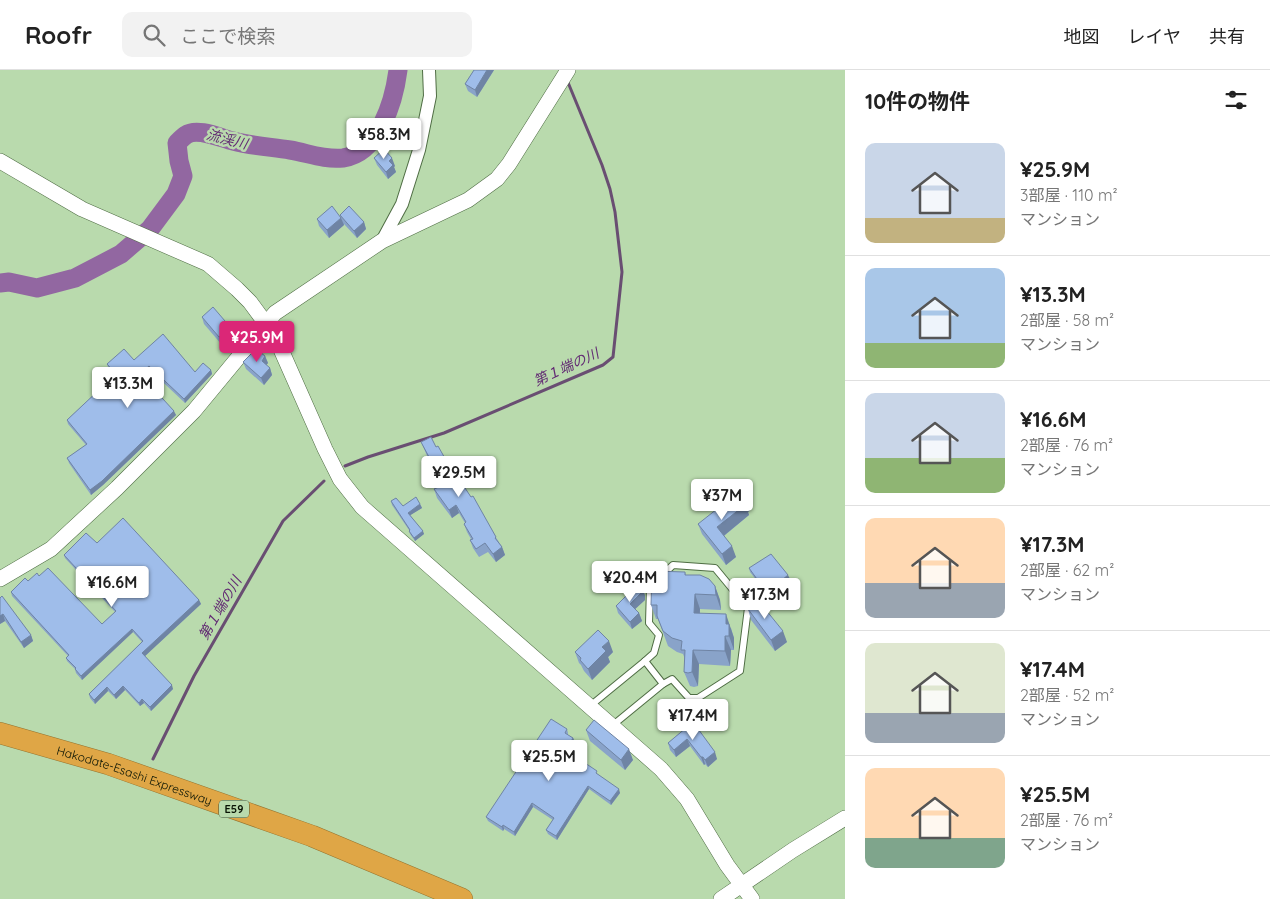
<!DOCTYPE html>
<html lang="ja">
<head>
<meta charset="utf-8">
<style>
  body { margin:0; font-family:Quicksand,"Noto Sans JP",sans-serif; background:#f2f2f2; color:#222; height:100vh; display:flex; flex-direction:column; font-size:19px; white-space:nowrap }
  * { box-sizing:border-box; margin:0 }
  p { font-size:16px; color:#767676 }
  .icon { flex:none; width:28px; height:28px; fill:none; stroke:currentColor; stroke-width:2; stroke-linecap:round; stroke-linejoin:round }
  .map { position:relative; flex:1; overflow:hidden }
  .drawer { display:flex; flex-direction:column; background:#fff; width:425px }
  .drawer>* { flex:none }
  .price { position:absolute; translate:-50% -42px; padding:0 11px; border-radius:5px; background:#fff; color:#222; font-size:16px; line-height:32px; filter:drop-shadow(0 1px 2px #0008) }
  .price::after { content:''; position:absolute; left:50%; top:30px; width:15px; height:11px; margin-left:-8px; background:inherit; clip-path:polygon(0 0,100% 0,50% 100%) }
  .price.active { background:#db2777; color:#fff }
  ul { padding:0; list-style:none }
  li { display:flex; align-items:center; gap:15px; height:125px; padding:0 20px }
  li+li { border-top:1px solid #e0e0e0 }
  li span { display:grid; place-items:center; flex:none; width:140px; height:100px; border-radius:10px; color:#555 }
  li>.icon { margin-inline-start:auto }
  span .icon { width:60px; height:60px; fill:#fffc; stroke-width:1 }
  li b { font-size:21px }
  h2 { display:flex; justify-content:space-between; align-items:center; height:60px; padding:0 20px; font-size:21px }
  header { display:flex; align-items:center; gap:30px; box-sizing:border-box; height:70px; padding:0 25px; background:#fff; border-bottom:1px solid #e0e0e0 }
  header strong { font-size:24px }
  nav { display:flex; gap:28px; margin-inline-start:auto; font-size:18px }
  .search { width:350px; height:45px; background:#f2f2f2; display:flex; align-items:center; gap:12px; box-sizing:border-box; padding:0 18px; border-radius:10px; color:#767676; font-size:19px }
  main { display:flex; flex:1; min-height:0 }
  .map>svg:first-child { display:block }
</style>
</head>
<body>
<header>
<strong>Roofr</strong>
<div class="search"><svg class="icon" aria-label="search" viewBox="0 0 24 24"><circle cx="10" cy="10" r="6"/><path d="M15 15l6 6"/></svg>ここで検索</div>
<nav><a>地図</a><a>レイヤ</a><a>共有</a></nav>
</header>
<main>
<div class="map">
<svg width="845" height="829" viewBox="0 0 845 829">
  <rect width="100%" height="100%" fill="#b9daad"/>
  <g fill="none" stroke-linecap="round" stroke-linejoin="round">
    <!-- stream -->
    <g stroke="#694e72" stroke-width="3">
      <polyline points="345,396 368,387 444,363 603,295 613,287 622,202 615,142 610,119 602,95 567,10"/>
      <polyline points="153,689 194,606 283,451 324,411"/>
    </g>
    <!-- river -->
    <path stroke="#9267a1" stroke-width="19" d="M 0,213 L 9,212 L 37,218 L 75,208 L 121,184 L 150,159 L 176,124 L 183,106 L 179,91 L 177,73 C 180,70 183,67 186,65 C 197,57 221,68 233,71 C 252,76 271,77 290,80 C 308,83 324,90 343,88 C 379,83 394,31 398,0"/>
    <!-- service casing -->
    <g stroke="#4f6d44" stroke-width="8">
      <g id="service">
        <polyline points="645,591 654,583 659,565 649,553 650,517 673,495 715,498 748,538 740,601 698,628 689,628 672,609 663,614"/>
        <polyline points="590,636 645,591 663,614 613,655"/>
      </g>
    </g>
    <!-- minor casing -->
    <g stroke="#4f6d44" stroke-width="14">
      <polyline id="minor" points="382,171 402,134 419,80 430,26 429,0"/>
    </g>
    <!-- tertiary casing -->
    <g stroke="#4f6d44" stroke-width="16">
      <g id="tertiary">
        <polyline points="0,91 82,139 208,194 237,219 250,232 275,266 325,379 340,409 362,437 661,699 687,729 727,795 752,829"/>
        <polyline points="0,509 51,479 117,418 194,341 275,243 382,171 468,130 497,109 509,94 568,0"/>
        <polyline points="721,829 793,780 845,748"/>
      </g>
    </g>
    <!-- motorway casing -->
    <g stroke="#94732f" stroke-width="22">
      <g id="motorway">
        <path id="s1" d="M 0,663 L 108,694 L 312,766 L 462,829"/>
      </g>
    </g>
    <!-- service -->
    <use href="#service" stroke="#fff" stroke-width="6"/>
    <!-- minor -->
    <use href="#minor" stroke="#fff" stroke-width="12"/>
    <!-- tertiary -->
    <use href="#tertiary" stroke="#fff" stroke-width="15"/>
    <!-- motorway -->
    <use href="#motorway" stroke="#dfa646" stroke-width="21"/>
  </g>
  <!-- wall -->
  <g fill="#89a3c9">
    <polygon points="474,0 494,0 477,27 468,21 465,14"/>
    <polygon points="374,88 395,96 394,97 396,102 388,109 377,95"/>
    <polygon points="340,146 364,152 366,159 357,168 344,154 344,155 329,168 319,156 317,149"/>
    <polygon points="202,247 231,258 233,265 222,275 204,254"/>
    <polygon points="265,286 268,293 266,295 270,298 272,305 264,315 246,299 243,292"/>
    <polygon points="134,290 195,302 211,300 212,304 185,333 150,300 143,307 176,345 103,415 91,425 69,393 67,388 86,375 68,354 67,350 115,305 109,299 107,294"/>
    <polygon points="421,372 436,377 451,399 460,404 463,413 462,413 502,477 505,485 496,492 488,482 479,487 473,478 470,470 471,469 467,462 464,454 465,453 459,443 452,448 437,428 434,419 437,417 427,398 424,390 428,388"/>
    <polygon points="391,431 403,436 420,434 422,438 410,445 424,464 415,471 410,464 409,461 409,460 392,435"/>
    <polygon points="751,439 748,442 749,445 724,466 736,487 726,495 702,464 698,454"/>
    <polygon points="97,473 199,530 201,534 145,586 173,619 151,641 144,633 140,636 125,620 116,629 108,621 95,634 90,628 89,624 142,572 133,562 82,610 76,603 75,599 67,591 66,588 68,586 12,526 11,522 28,511 39,506 102,554 115,542 65,488 64,485"/>
    <polygon points="749,498 790,509 784,513 788,518 789,522 774,533 750,502"/>
    <polygon points="685,502 686,505 715,516 720,530 721,540 700,539 700,543 731,558 734,568 734,580 731,580 730,596 699,594 698,616 694,617 690,616 684,602 685,589 683,584 677,582 668,576 658,549 656,549 651,535"/>
    <polygon points="625,523 645,525 645,530 635,539 639,543 642,551 632,559 618,543 616,536 626,526"/>
    <polygon points="0,527 31,565 33,571 24,578 5,551 0,554"/>
    <polygon points="748,539 787,572 775,581 751,550"/>
    <polygon points="575,582 613,582 608,587 610,592 592,610 584,601 581,595 579,593"/>
    <polygon points="693,652 717,689 708,697 705,694 704,695 690,676 676,687 670,680 668,673"/>
    <polygon points="567,659 568,663 568,665 573,668 575,672 572,677 584,688 582,691 620,723 611,735 589,719 557,770 548,764 546,760 553,750 533,737 515,766 504,759 503,761 488,751 486,747"/>
    <polygon points="586,660 633,690 625,700 590,671"/>
  </g>
  <!-- shaded-wall -->
  <g fill="#6f84a4">
    <polygon points="487,0 494,0 477,27 475,20"/>
    <polygon points="392,88 395,96 394,97 396,102 388,109 386,102 389,91"/>
    <polygon points="341,148 344,155 329,168 327,160"/>
    <polygon points="364,152 366,159 357,168 354,161"/>
    <polygon points="231,258 233,265 222,275 219,267"/>
    <polygon points="265,286 268,293 264,298 262,291"/>
    <polygon points="149,296 150,300 141,309 140,304"/>
    <polygon points="270,298 272,305 264,315 261,308"/>
    <polygon points="211,300 212,304 185,333 184,329"/>
    <polygon points="174,341 176,345 103,415 91,425 90,420"/>
    <polygon points="748,428 751,439 748,442 749,445 721,468 717,457 743,432"/>
    <polygon points="420,434 422,438 409,446 408,443"/>
    <polygon points="456,435 459,443 452,448 449,440"/>
    <polygon points="423,461 424,464 415,471 414,468"/>
    <polygon points="732,476 736,487 726,495 722,484"/>
    <polygon points="502,477 505,485 496,492 493,484"/>
    <polygon points="788,505 790,509 783,513 782,510"/>
    <polygon points="715,516 720,530 721,540 716,525"/>
    <polygon points="642,518 645,525 645,530 633,541 630,534"/>
    <polygon points="788,518 789,522 774,533 772,530"/>
    <polygon points="695,524 700,539 699,557 694,543"/>
    <polygon points="199,530 201,534 144,587 142,583"/>
    <polygon points="639,543 642,551 632,559 630,552"/>
    <polygon points="3,544 5,551 0,554 0,546"/>
    <polygon points="726,544 734,568 734,580 729,566 726,554"/>
    <polygon points="132,559 133,562 82,610 81,606"/>
    <polygon points="783,561 787,572 775,581 771,570"/>
    <polygon points="31,565 33,571 24,578 21,572"/>
    <polygon points="725,566 731,580 730,596 725,581"/>
    <polygon points="609,571 613,582 608,587 610,592 592,610 588,599 602,577"/>
    <polygon points="693,580 699,594 698,616 692,602"/>
    <polygon points="172,615 173,619 151,641 150,637"/>
    <polygon points="123,616 125,620 116,629 114,625"/>
    <polygon points="107,617 108,621 95,634 94,630"/>
    <polygon points="142,629 144,633 140,636 139,633"/>
    <polygon points="573,668 575,672 570,679 569,675"/>
    <polygon points="687,669 690,676 676,687 674,680"/>
    <polygon points="629,679 633,690 625,700 621,690"/>
    <polygon points="715,682 717,689 708,697 705,690"/>
    <polygon points="583,684 584,688 581,693 579,689"/>
    <polygon points="701,687 703,687 705,694 704,695"/>
    <polygon points="588,716 589,719 557,770 556,766"/>
    <polygon points="619,719 620,723 611,735 610,731"/>
    <polygon points="532,733 533,737 515,766 514,762"/>
    <polygon points="503,755 504,759 503,761 502,757"/>
  </g>
  <!-- building -->
  <g fill="#9fbdea" stroke="#6f84a4">
    <polygon points="474,0 487,0 475,20 465,14"/>
    <polygon points="384,79 392,88 389,91 393,95 386,102 374,88"/>
    <polygon points="332,136 341,148 327,160 317,149"/>
    <polygon points="349,136 364,152 354,161 340,145"/>
    <polygon points="213,237 231,258 219,267 202,247"/>
    <polygon points="163,264 195,302 203,293 211,300 184,329 149,296 140,304 174,341 102,411 90,420 67,388 87,374 67,350 116,304 107,294 124,279 134,290"/>
    <polygon points="256,279 265,286 262,291 270,298 261,308 243,292"/>
    <polygon points="431,367 436,377 438,376 451,399 455,396 460,404 457,406 471,427 473,426 496,467 495,468 502,477 493,484 485,473 476,479 470,470 473,469 464,454 466,452 456,435 449,440 434,419 439,417 424,390 429,387 421,372"/>
    <polygon points="741,420 748,428 743,432 745,435 717,457 732,476 722,484 698,454"/>
    <polygon points="416,427 420,434 408,443 423,461 414,468 409,461 410,460 391,431 396,428 403,436"/>
    <polygon points="123,448 199,530 142,583 172,615 150,637 142,629 139,633 123,616 114,625 107,617 94,630 89,624 143,571 132,559 81,606 75,599 76,598 66,588 69,585 11,522 25,508 28,511 37,503 39,506 48,498 102,554 116,541 64,485 86,463 97,473"/>
    <polygon points="771,484 788,505 782,510 788,518 772,530 749,498"/>
    <polygon points="654,501 685,502 685,505 700,505 709,509 715,516 716,525 695,524 694,543 726,544 726,554 729,554 729,566 725,566 725,581 693,580 692,602 688,603 684,602 685,580 681,580 682,571 672,568 663,561 657,546 657,535 651,535 652,502"/>
    <polygon points="635,513 642,518 642,522 630,534 639,543 630,552 616,536 627,525 625,523"/>
    <polygon points="2,526 31,565 21,572 3,544 0,546 0,527 0,528"/>
    <polygon points="757,529 783,561 771,570 748,539 748,536"/>
    <polygon points="598,560 609,571 602,577 606,581 588,599 580,590 581,588 575,582"/>
    <polygon points="551,649 567,659 565,663 573,668 569,675 583,684 579,689 597,701 596,703 619,719 610,731 588,716 556,766 546,760 554,748 532,733 514,762 503,755 502,757 486,747"/>
    <polygon points="594,650 629,679 621,690 586,660"/>
    <polygon points="693,652 715,682 705,690 703,687 701,687 687,669 674,680 668,673"/>
  </g>
  <g text-anchor="middle" dominant-baseline="central" stroke-width="5" stroke-linejoin="round" paint-order="stroke">
    <!-- shield labels -->
    <rect fill="#b9daad" stroke="#3d4f37" stroke-width="1" x="219" y="730.5" width="30" height="17" rx="4"/>
    <g font-size="11" font-weight="bold" fill="#081304">
      <text x="234" y="739">E59</text>
    </g>
    <!-- street labels -->
    <g font-size="12" fill="#081304" stroke="#b9daad">
      <text stroke="none"><textPath href="#s1" startOffset="141">Hakodate-Esashi Expressway</textPath></text>
    </g>
    <!-- water labels -->
    <g font-size="14" font-style="italic" fill="#622a73" stroke="#b9daad">
      <text transform="translate(227 69) rotate(14)">流渓川</text>
      <text transform="translate(566 297) rotate(-25)">第１端の川</text>
      <text transform="translate(220 538) rotate(-60)">第１端の川</text>
    </g>
  </g>
</svg>
<b class="price" style="left:384px;top:90px">¥58.3M</b>
<b class="price active" style="left:257px;top:293px">¥25.9M</b>
<b class="price" style="left:128px;top:339px">¥13.3M</b>
<b class="price" style="left:459px;top:428px">¥29.5M</b>
<b class="price" style="left:722px;top:451px">¥37M</b>
<b class="price" style="left:630px;top:533px">¥20.4M</b>
<b class="price" style="left:112px;top:538px">¥16.6M</b>
<b class="price" style="left:765px;top:550px">¥17.3M</b>
<b class="price" style="left:693px;top:671px">¥17.4M</b>
<b class="price" style="left:549px;top:712px">¥25.5M</b>
</div>
<section class="drawer">
<h2>10件の物件<svg class="icon" aria-label="filters" viewBox="0 0 24 24"><path d="M4 7h16M4 17h16"/><circle cx="9" cy="7" r="2"/><circle cx="15" cy="17" r="2"/></svg></h2>
<ul>
<li><span style="background:linear-gradient(#c9d6e8 75%,#c2b280 0)"><svg class="icon" aria-label="home" viewBox="0 0 24 24"><path d="M3 11l9-7 9 7M6 9v11h12V9"/></svg></span><div><b>¥25.9M</b><p>3部屋 · 110 m²</p><p>マンション</p></div></li>
<li><span style="background:linear-gradient(#a9c7e8 75%,#8fb573 0)"><svg class="icon" aria-label="home" viewBox="0 0 24 24"><path d="M3 11l9-7 9 7M6 9v11h12V9"/></svg></span><div><b>¥13.3M</b><p>2部屋 · 58 m²</p><p>マンション</p></div></li>
<li><span style="background:linear-gradient(#c9d6e8 65%,#8fb573 0)"><svg class="icon" aria-label="home" viewBox="0 0 24 24"><path d="M3 11l9-7 9 7M6 9v11h12V9"/></svg></span><div><b>¥16.6M</b><p>2部屋 · 76 m²</p><p>マンション</p></div></li>
<li><span style="background:linear-gradient(#ffd9b3 65%,#9aa5b1 0)"><svg class="icon" aria-label="home" viewBox="0 0 24 24"><path d="M3 11l9-7 9 7M6 9v11h12V9"/></svg></span><div><b>¥17.3M</b><p>2部屋 · 62 m²</p><p>マンション</p></div></li>
<li><span style="background:linear-gradient(#dfe7d0 70%,#9aa5b1 0)"><svg class="icon" aria-label="home" viewBox="0 0 24 24"><path d="M3 11l9-7 9 7M6 9v11h12V9"/></svg></span><div><b>¥17.4M</b><p>2部屋 · 52 m²</p><p>マンション</p></div></li>
<li><span style="background:linear-gradient(#ffd9b3 70%,#7fa58c 0)"><svg class="icon" aria-label="home" viewBox="0 0 24 24"><path d="M3 11l9-7 9 7M6 9v11h12V9"/></svg></span><div><b>¥25.5M</b><p>2部屋 · 76 m²</p><p>マンション</p></div></li>
</ul>
</section>
</main>
</body>
</html>
